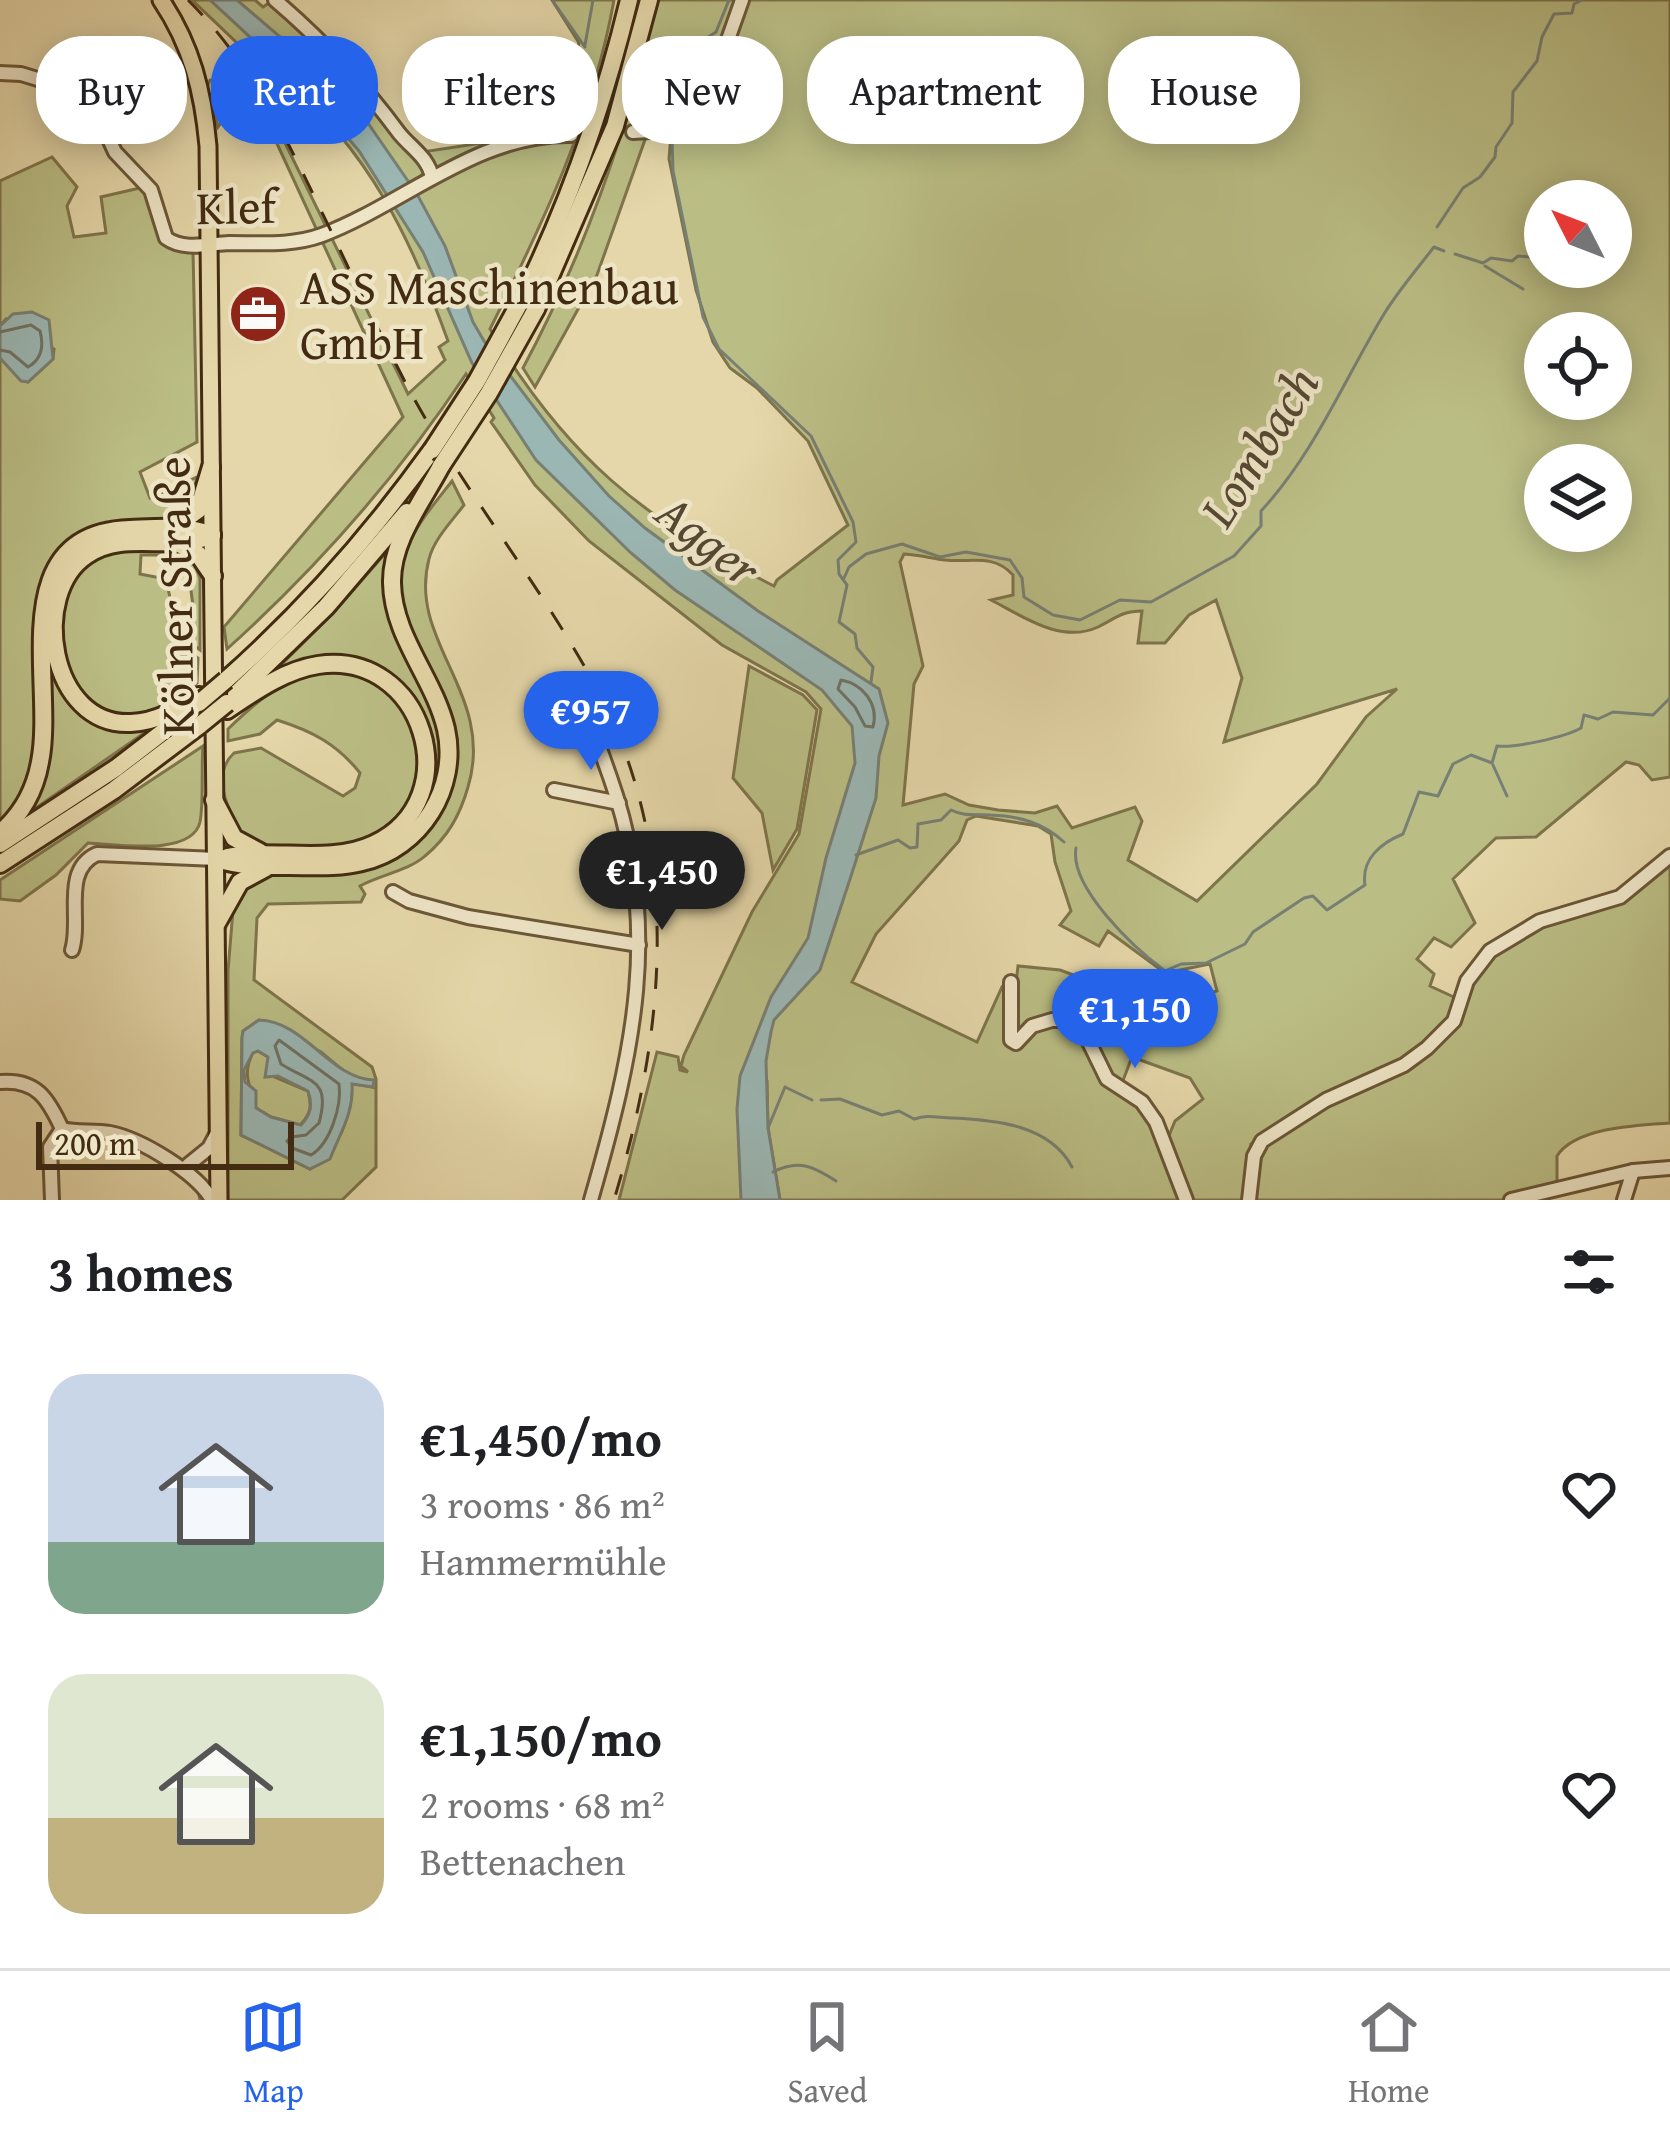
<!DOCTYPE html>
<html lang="en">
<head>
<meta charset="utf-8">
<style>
  body { margin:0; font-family:"Gentium Book Plus",serif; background:#f2f2f2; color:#202124; height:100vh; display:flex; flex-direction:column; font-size:45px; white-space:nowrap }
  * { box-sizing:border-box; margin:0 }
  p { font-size:39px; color:#757577 }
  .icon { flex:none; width:66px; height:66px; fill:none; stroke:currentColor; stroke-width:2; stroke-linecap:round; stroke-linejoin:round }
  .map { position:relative; height:1200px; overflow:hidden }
  .side { display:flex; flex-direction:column; background:#fff; flex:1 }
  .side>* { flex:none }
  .banner { position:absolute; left:36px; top:36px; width:1599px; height:108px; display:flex; gap:24px }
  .needle { width:78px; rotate:312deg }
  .controls { position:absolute; left:1524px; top:180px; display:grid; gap:24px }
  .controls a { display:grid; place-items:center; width:108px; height:108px; border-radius:50%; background:#fff; box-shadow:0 6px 30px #0003; font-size:60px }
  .scale { position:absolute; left:36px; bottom:30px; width:258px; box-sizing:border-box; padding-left:12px; border:6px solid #432c12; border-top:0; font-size:33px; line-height:42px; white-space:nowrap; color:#432c12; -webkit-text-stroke:9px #eee5c7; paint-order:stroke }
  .price { position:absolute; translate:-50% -102px; padding:0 27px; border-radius:42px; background:#2563eb; color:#fff; font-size:39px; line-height:78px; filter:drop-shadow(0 3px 6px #0008) }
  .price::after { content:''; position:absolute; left:50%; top:72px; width:36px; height:27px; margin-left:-18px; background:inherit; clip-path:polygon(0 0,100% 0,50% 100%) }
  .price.selected { background:#222; color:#fff }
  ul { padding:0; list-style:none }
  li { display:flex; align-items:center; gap:36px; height:300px; padding:0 48px }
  li span { display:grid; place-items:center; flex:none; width:336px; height:240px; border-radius:36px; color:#555 }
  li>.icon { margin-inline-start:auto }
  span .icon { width:144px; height:144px; fill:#fffc; stroke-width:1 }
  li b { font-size:51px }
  h2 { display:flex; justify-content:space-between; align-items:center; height:144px; padding:0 48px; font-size:51px }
  .pill { padding:0 42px; border-radius:48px; background:#fff; box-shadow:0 6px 30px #0003; font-size:42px; line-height:108px }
  .pill.selected { background:#2563eb; color:#fff }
  .tabs { display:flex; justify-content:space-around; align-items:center; height:168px; border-top:3px solid #e0e0e0; background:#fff; font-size:33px; color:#757577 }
  .tabs a { display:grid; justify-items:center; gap:6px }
  .tabs .selected { color:#2563eb }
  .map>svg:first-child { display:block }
</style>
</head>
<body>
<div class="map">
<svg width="1670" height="1200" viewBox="0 0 1670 1200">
  <rect width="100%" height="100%" fill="#e5d7a9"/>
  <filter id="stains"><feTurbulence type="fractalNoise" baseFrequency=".00167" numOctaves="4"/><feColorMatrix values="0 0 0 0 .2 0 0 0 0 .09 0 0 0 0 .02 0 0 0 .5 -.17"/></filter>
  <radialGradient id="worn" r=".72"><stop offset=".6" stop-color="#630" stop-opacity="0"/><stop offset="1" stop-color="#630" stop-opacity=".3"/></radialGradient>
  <!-- green -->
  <g fill="#babd84" stroke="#7e744b" stroke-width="3" fill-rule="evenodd">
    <path d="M 192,0 L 255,0 L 263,7 L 269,3 L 276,6 L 349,76 L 426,166 L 427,171 L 417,179 L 424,189 L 493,153 L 542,141 L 550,143 L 552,134 L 504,143 L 443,167 L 436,167 L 422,152 L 554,132 L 579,43 L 552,0 L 614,0 C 593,118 543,223 490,329 C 566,457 644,520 774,586 L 777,580 L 848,525 L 808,441 L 757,388 L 730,368 L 713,342 L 696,290 L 669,159 L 671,135 L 683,133 L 698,101 L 715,84 L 740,14 L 735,14 L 711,81 L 679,126 L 634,129 L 634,133 L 647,134 L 597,275 L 535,387 L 523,368 C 584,254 629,126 657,0 L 1670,0 L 1670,777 L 1652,780 L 1639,765 L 1626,762 L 1536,837 L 1496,838 L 1453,879 L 1475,923 L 1451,947 L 1434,938 L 1417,959 L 1434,974 L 1430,986 L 1458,999 C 1442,1058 1372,1072 1324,1098 C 1299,1112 1275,1129 1251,1144 L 1245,1200 L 1190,1200 L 1168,1138 L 1175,1121 L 1203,1099 L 1190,1078 L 1132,1057 L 1119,1091 L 1147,1113 L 1180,1200 L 780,1200 L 768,1128 L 767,1080 L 758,1110 L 769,1200 L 619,1200 L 657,1052 L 678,1057 L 680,1070 L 688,1072 L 681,1066 L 684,1055 L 752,912 L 799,834 L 821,709 L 806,692 L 722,645 L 589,541 L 535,485 L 491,422 L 494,418 L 466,374 C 398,476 318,567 227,649 L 224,627 L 403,417 L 256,98 L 232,107 L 218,127 L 207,87 L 210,80 L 225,78 L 231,86 L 248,79 L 265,102 L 408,394 L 445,360 L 439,347 L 448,341 C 412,241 369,150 285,80 L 271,94 L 237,43 ZM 1545,201 L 1611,201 L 1611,267 L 1545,267 ZM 1545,333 L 1611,333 L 1611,399 L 1545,399 ZM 1545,465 L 1611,465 L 1611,531 L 1545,531 ZM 904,554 C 919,555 931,558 945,560 C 970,563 993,553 1013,575 L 1013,595 L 991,600 C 1024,617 1061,644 1098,627 C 1116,618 1122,611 1142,611 L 1138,643 L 1165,643 L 1189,615 L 1216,600 L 1242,678 L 1224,742 L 1397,689 L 1366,717 L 1317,784 L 1197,901 L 1128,860 L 1142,821 L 1135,807 L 1072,828 L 1057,806 L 1035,813 L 998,810 L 969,805 L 945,794 L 903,805 L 914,684 L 923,666 L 900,562 ZM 976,816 L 1038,826 L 1051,834 L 1055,862 L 1071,911 L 1060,925 L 1099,946 L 1108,931 L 1165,973 L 1210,964 L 1217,991 L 1180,1001 L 1149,1003 L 1060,970 L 1018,966 L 1015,992 L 1002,987 L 977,1042 L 852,982 L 876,934 L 959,841 L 967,820 Z"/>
    <path d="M 52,157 L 77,187 L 67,206 L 74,237 L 106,233 L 101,197 L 144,187 L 160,235 L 193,251 L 197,442 L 140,472 L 150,498 L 197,477 L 189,514 L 43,580 C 16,667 66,743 0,825 L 0,358 L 28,382 L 53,359 L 54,349 L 6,319 L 0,326 L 0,181 Z"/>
    <path d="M 452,481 L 464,505 C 452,521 434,539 429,559 C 407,642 496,694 468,787 C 460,815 448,837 425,856 C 408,871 379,875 360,886 L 365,894 L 361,902 L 268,904 L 257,918 L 254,980 L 372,1067 L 376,1079 L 376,1167 L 342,1200 L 228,1200 L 228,971 L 234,898 L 256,876 L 389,859 L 452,775 L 402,611 C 394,550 416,527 452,481 ZM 259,1020 L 321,1052 L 352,1078 L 367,1080 L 372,1087 L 352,1083 C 347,1125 344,1141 310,1169 L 241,1135 L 242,1038 L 243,1031 Z"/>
    <polygon points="397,540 388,584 441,727 443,772 423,818 387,848 333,858 407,825 428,731 357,663 264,682 335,611"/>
    <path d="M 167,546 L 193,560 L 200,578 L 200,650 L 191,643 L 187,615 L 194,613 L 189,576 L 181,560 L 174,564 L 171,555 L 141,555 L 140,574 L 166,579 L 172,607 L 178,607 L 182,649 L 198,658 L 197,683 C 66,794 19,589 103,553 C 120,546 148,548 167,546 Z"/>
    <polygon points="85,552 53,619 80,710 163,720 20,819 35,795 46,625"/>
    <polygon points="749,666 803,695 817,710 797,829 773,870 762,813 733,778"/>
    <path d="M 314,672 C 340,672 372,674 393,693 C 434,733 425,811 374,838 C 355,848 330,848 310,848 C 287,848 267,849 245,842 C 232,817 208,777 234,753 L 261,748 L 343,796 L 355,788 L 360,773 C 337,744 312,731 277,720 L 260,734 L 228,741 L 228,729 C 255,703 278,683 314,672 Z"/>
    <path d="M 203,746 C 201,768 204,801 200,822 C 192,857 116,844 88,843 L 56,875 L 20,901 L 0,899 L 0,880 Z"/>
    <path d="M 1670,860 L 1670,1123 C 1639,1125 1575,1127 1557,1156 L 1557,1185 L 1517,1200 L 1253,1200 L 1263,1147 L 1328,1102 L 1429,1050 L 1486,958 L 1554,919 L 1604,907 Z"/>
    <path d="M 258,1051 L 268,1057 L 272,1076 L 308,1091 C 312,1106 311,1114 300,1125 L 271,1117 L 256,1108 C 251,1085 241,1077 253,1052 Z"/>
  </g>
  <!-- water -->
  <g fill="#9bb7b4" stroke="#787f73" stroke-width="3" fill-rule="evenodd">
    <polygon points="210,0 237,0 328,78 363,116 417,194 445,246 473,322 484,341 559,440 609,496 645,528 758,611 879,689 888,723 879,756 876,798 851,876 820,970 774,1020 771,1032 766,1061 768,1128 780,1200 741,1200 737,1109 740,1076 771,997 808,938 826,858 855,763 852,726 822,690 675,590 631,553 536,460 472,363 423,252 359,151 306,89"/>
    <polygon points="32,312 49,320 53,359 28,382 21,381 0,358 0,326 13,314"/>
    <path d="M 259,1020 C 305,1021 330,1079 374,1080 L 373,1087 L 352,1084 C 354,1113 340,1133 330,1159 L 310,1169 L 241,1135 L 242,1038 L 243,1031 ZM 258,1051 L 268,1057 L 265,1077 L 278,1076 L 308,1091 C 313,1105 311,1114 301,1125 L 271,1117 L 256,1108 L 256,1091 L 245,1082 L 244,1070 L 253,1053 Z"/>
  </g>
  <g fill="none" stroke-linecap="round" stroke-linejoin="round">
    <!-- shore -->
    <g stroke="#6f7263" stroke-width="3">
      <path d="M 0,332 L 31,325 L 40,331 C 44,346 42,359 28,367 L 10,352 L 0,350"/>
      <path d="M 841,680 C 863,684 879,704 873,727 L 865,726 L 855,707 L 838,689 Z"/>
      <path d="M 279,1040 L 339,1084 C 342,1106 330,1144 311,1155 L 292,1148 L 287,1141 L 291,1137 L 306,1135 L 319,1123 C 331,1079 311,1083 281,1064 L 275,1046 Z"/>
    </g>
    <!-- stream -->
    <g stroke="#787f73" stroke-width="3">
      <polyline points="552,0 585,47"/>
      <polyline points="585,45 593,0"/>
      <polyline points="658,85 664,88 670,121"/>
      <polyline points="664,88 669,62 716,32 729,0"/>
      <polyline points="672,138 673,171 703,317 719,349 811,436 853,522 856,542 838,560 839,574 847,585 839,622 855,634 857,648 873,667 871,682"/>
      <polyline points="1437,227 1463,188 1480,177 1495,157 1496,147 1512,123 1513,92 1537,61 1542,37 1554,14 1572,13 1574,4 1582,0"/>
      <polyline points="1455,254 1483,263 1491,258 1512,261 1518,256 1530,257"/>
      <polyline points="1485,266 1523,289"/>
      <path d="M 844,578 L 849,567 L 866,554 L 902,544 L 940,557 L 966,552 L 1010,560 L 1022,578 L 1024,597 L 1053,615 L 1080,620 L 1120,600 L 1151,602 L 1234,556 L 1261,526 L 1261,511 C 1314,454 1344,380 1384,314 C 1398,291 1417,269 1434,247 L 1444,251"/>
      <polyline points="1493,765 1507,796"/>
      <path d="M 1076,848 C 1069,887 1134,948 1165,971 L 1181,964 L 1206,963 L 1245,944 L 1253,932 L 1304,898 L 1313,896 L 1327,910 L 1365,885 C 1361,859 1381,843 1403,834 L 1419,792 L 1438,796 L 1453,764 L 1471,755 L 1492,763 L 1497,746 C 1517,748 1565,737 1581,728 L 1584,715 L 1598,719 L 1613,712 L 1653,715 L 1670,698"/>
      <path d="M 856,855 L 898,840 L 910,848 L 917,847 L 918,824 L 941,820 L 951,810 C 965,817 975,814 990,815 C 1020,816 1043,823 1064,842"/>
      <path d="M 821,1100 L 840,1099 L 882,1115 L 899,1111 L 914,1119 C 929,1114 938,1118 953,1118 C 996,1120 1050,1125 1072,1167"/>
      <polyline points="768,1128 785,1087 812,1100"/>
      <path d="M 773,1172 C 798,1159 813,1166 836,1181"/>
      <polyline points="199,1195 200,1200"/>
    </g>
    <!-- minor casing -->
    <g stroke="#6c5738" stroke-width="18">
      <g id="minor">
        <path d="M 275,0 C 322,40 362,83 399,133 C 411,148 429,158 432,178"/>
        <path d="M 0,73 L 21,74 L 54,84 L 98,115 L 115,152 L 151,190 L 166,238 C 184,251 208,244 229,243 C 260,243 292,246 322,235 C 404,204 478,133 571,135"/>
        <polyline points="101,121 162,91"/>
        <polyline points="633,132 682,129 697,100 713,82 742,0"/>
        <path d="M 564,688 C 591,717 597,741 610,777 C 663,926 633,1054 591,1200"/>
        <polyline points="554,790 619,803"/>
        <polyline points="393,892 409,901 468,917 639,945"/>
        <path d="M 72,950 C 82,919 61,870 97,854 L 217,859"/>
        <polyline points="1011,982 1011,1040 1016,1043 1032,1026 1052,1020 1061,1020 1086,1036 1107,1079 1142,1102 1156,1122 1186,1200"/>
        <path d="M 0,1082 C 36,1079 48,1098 62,1129 L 50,1147 L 52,1200"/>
        <path d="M 62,1129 C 78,1133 94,1130 110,1133 C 141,1139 197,1173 212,1200"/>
        <polyline points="188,1165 209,1148 218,1131"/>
        <polyline points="1249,1200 1254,1156 1262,1141 1326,1100 1404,1065 1427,1048 1454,1021 1467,981 1490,951 1540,921 1620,897 1670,856"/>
        <polyline points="1511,1200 1633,1171 1670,1168"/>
        <polyline points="1624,1200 1633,1171"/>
      </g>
    </g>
    <!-- major casing -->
    <g stroke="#432c12" stroke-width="21">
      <path id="major" d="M 161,0 C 192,46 203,92 208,146 L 219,1200"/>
    </g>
    <!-- highway casing -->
    <g stroke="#432c12" stroke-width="22">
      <g id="highway">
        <path d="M 523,297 C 570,201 604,104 629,0"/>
        <polyline points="536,309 615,126 649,0"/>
        <polyline points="176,526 198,510 211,467"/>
        <polyline points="179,544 198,554 213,576"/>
        <path d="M 226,680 C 304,611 371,535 432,450"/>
        <polyline points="236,694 326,607 407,512"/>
        <path d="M 199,696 C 178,709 157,722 131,723 C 49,727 29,593 87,555 C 125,529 173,553 212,535"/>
        <polyline points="214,800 234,838 260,852"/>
        <path d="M 0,833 C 21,815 35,790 40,762 C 56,683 2,533 130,529 C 157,528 187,525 212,535"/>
        <polyline points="0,844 116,768 194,708"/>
        <path d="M 227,857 C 274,848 330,865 374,844 C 470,799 423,649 318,665 C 285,670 254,692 227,710"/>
        <path d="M 217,859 C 241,867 264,866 289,866 C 313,866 338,868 362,862 C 421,849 459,787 446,729 C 434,678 393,637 392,583 C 391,541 422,502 441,466"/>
        <polyline points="0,864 114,790 200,725"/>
        <polyline points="217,923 240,882 266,868"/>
      </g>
    </g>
    <!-- minor -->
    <use href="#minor" stroke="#eee5c7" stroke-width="12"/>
    <!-- major -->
    <use href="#major" stroke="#e5d7a9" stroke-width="15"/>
    <!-- highway -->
    <use href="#highway" stroke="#e5d7a9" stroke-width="16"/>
    <!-- rail -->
    <path stroke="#432c12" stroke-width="3" stroke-dasharray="21 21" stroke-linecap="butt" d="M 188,0 C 255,67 290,147 331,231 C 354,280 378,329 403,378 C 456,480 530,570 587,671 C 684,840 668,1021 614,1200"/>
    <!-- highway-bridge casing -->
    <g stroke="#432c12" stroke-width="22" stroke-linecap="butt">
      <g id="highway-bridge">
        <polyline points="432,450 477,381 523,297"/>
        <polyline points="441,466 489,393 536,309"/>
        <polyline points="199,703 226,680"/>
        <polyline points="200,725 227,703"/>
      </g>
    </g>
    <!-- highway-bridge -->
    <use href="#highway-bridge" stroke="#e5d7a9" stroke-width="16"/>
  </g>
  <!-- icons -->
  <defs>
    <g id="office-disc" transform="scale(3)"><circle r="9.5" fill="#8f2418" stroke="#eee5c7"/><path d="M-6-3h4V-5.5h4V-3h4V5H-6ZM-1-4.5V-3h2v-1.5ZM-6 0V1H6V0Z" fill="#fff"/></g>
  </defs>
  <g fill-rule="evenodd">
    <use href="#office-disc" x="258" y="314"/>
  </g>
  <g text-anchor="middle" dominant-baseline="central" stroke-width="9" stroke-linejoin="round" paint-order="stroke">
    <!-- street labels -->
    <g font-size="48" fill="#432c12" stroke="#eee5c7">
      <text transform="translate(236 206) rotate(-1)">Klef</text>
      <text transform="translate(174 596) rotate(-91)">Kölner Straße</text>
    </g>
    <!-- poi labels -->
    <g font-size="48" fill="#432c12" stroke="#eee5c7" text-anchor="start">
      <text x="300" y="286">ASS Maschinenbau<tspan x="300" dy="55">GmbH</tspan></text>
    </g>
    <!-- water labels -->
    <g font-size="51" font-style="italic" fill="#554832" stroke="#eee5c7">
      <text transform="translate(1258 446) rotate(-58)">Lombach</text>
      <text transform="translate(709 539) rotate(38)">Agger</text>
    </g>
  </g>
  <rect width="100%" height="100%" filter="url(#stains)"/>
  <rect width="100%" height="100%" fill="url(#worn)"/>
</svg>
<div class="controls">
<a><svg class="needle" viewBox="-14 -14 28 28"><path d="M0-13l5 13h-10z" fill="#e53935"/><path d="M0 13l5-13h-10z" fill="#757577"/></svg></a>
<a><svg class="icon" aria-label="locate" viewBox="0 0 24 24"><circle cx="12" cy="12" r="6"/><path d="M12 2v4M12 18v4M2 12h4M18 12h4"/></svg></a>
<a><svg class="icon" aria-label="layers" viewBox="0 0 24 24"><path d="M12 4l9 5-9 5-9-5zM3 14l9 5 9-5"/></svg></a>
</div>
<div class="scale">200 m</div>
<b class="price" style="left:591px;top:773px">€957</b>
<b class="price selected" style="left:662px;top:933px">€1,450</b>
<b class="price" style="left:1135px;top:1071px">€1,150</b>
<div class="banner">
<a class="pill">Buy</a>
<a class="pill selected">Rent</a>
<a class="pill">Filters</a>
<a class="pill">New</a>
<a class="pill">Apartment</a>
<a class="pill">House</a>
</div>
</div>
<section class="side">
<h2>3 homes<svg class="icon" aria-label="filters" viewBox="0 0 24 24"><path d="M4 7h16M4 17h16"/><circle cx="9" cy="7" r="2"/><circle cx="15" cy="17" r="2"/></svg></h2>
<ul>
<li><span style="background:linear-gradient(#c9d6e8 70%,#7fa58c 0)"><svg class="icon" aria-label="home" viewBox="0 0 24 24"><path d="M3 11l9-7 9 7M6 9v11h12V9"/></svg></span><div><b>€1,450/mo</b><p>3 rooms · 86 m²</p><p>Hammermühle</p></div><svg class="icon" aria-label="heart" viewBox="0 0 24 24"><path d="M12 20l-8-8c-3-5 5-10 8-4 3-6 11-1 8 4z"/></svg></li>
<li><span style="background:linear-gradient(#dfe7d0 60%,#c2b280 0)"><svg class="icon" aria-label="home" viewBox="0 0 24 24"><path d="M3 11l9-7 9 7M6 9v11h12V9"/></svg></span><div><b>€1,150/mo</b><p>2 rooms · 68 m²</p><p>Bettenachen</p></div><svg class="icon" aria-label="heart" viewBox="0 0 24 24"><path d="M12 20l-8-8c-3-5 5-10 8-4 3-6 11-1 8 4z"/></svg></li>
</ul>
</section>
<nav class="tabs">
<a class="selected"><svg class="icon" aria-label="map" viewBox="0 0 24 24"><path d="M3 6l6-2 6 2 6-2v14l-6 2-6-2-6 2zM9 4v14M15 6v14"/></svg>Map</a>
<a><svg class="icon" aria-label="saved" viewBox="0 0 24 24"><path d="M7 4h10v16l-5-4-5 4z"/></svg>Saved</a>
<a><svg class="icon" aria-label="home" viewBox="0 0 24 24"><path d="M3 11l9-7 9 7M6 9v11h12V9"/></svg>Home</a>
</nav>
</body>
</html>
